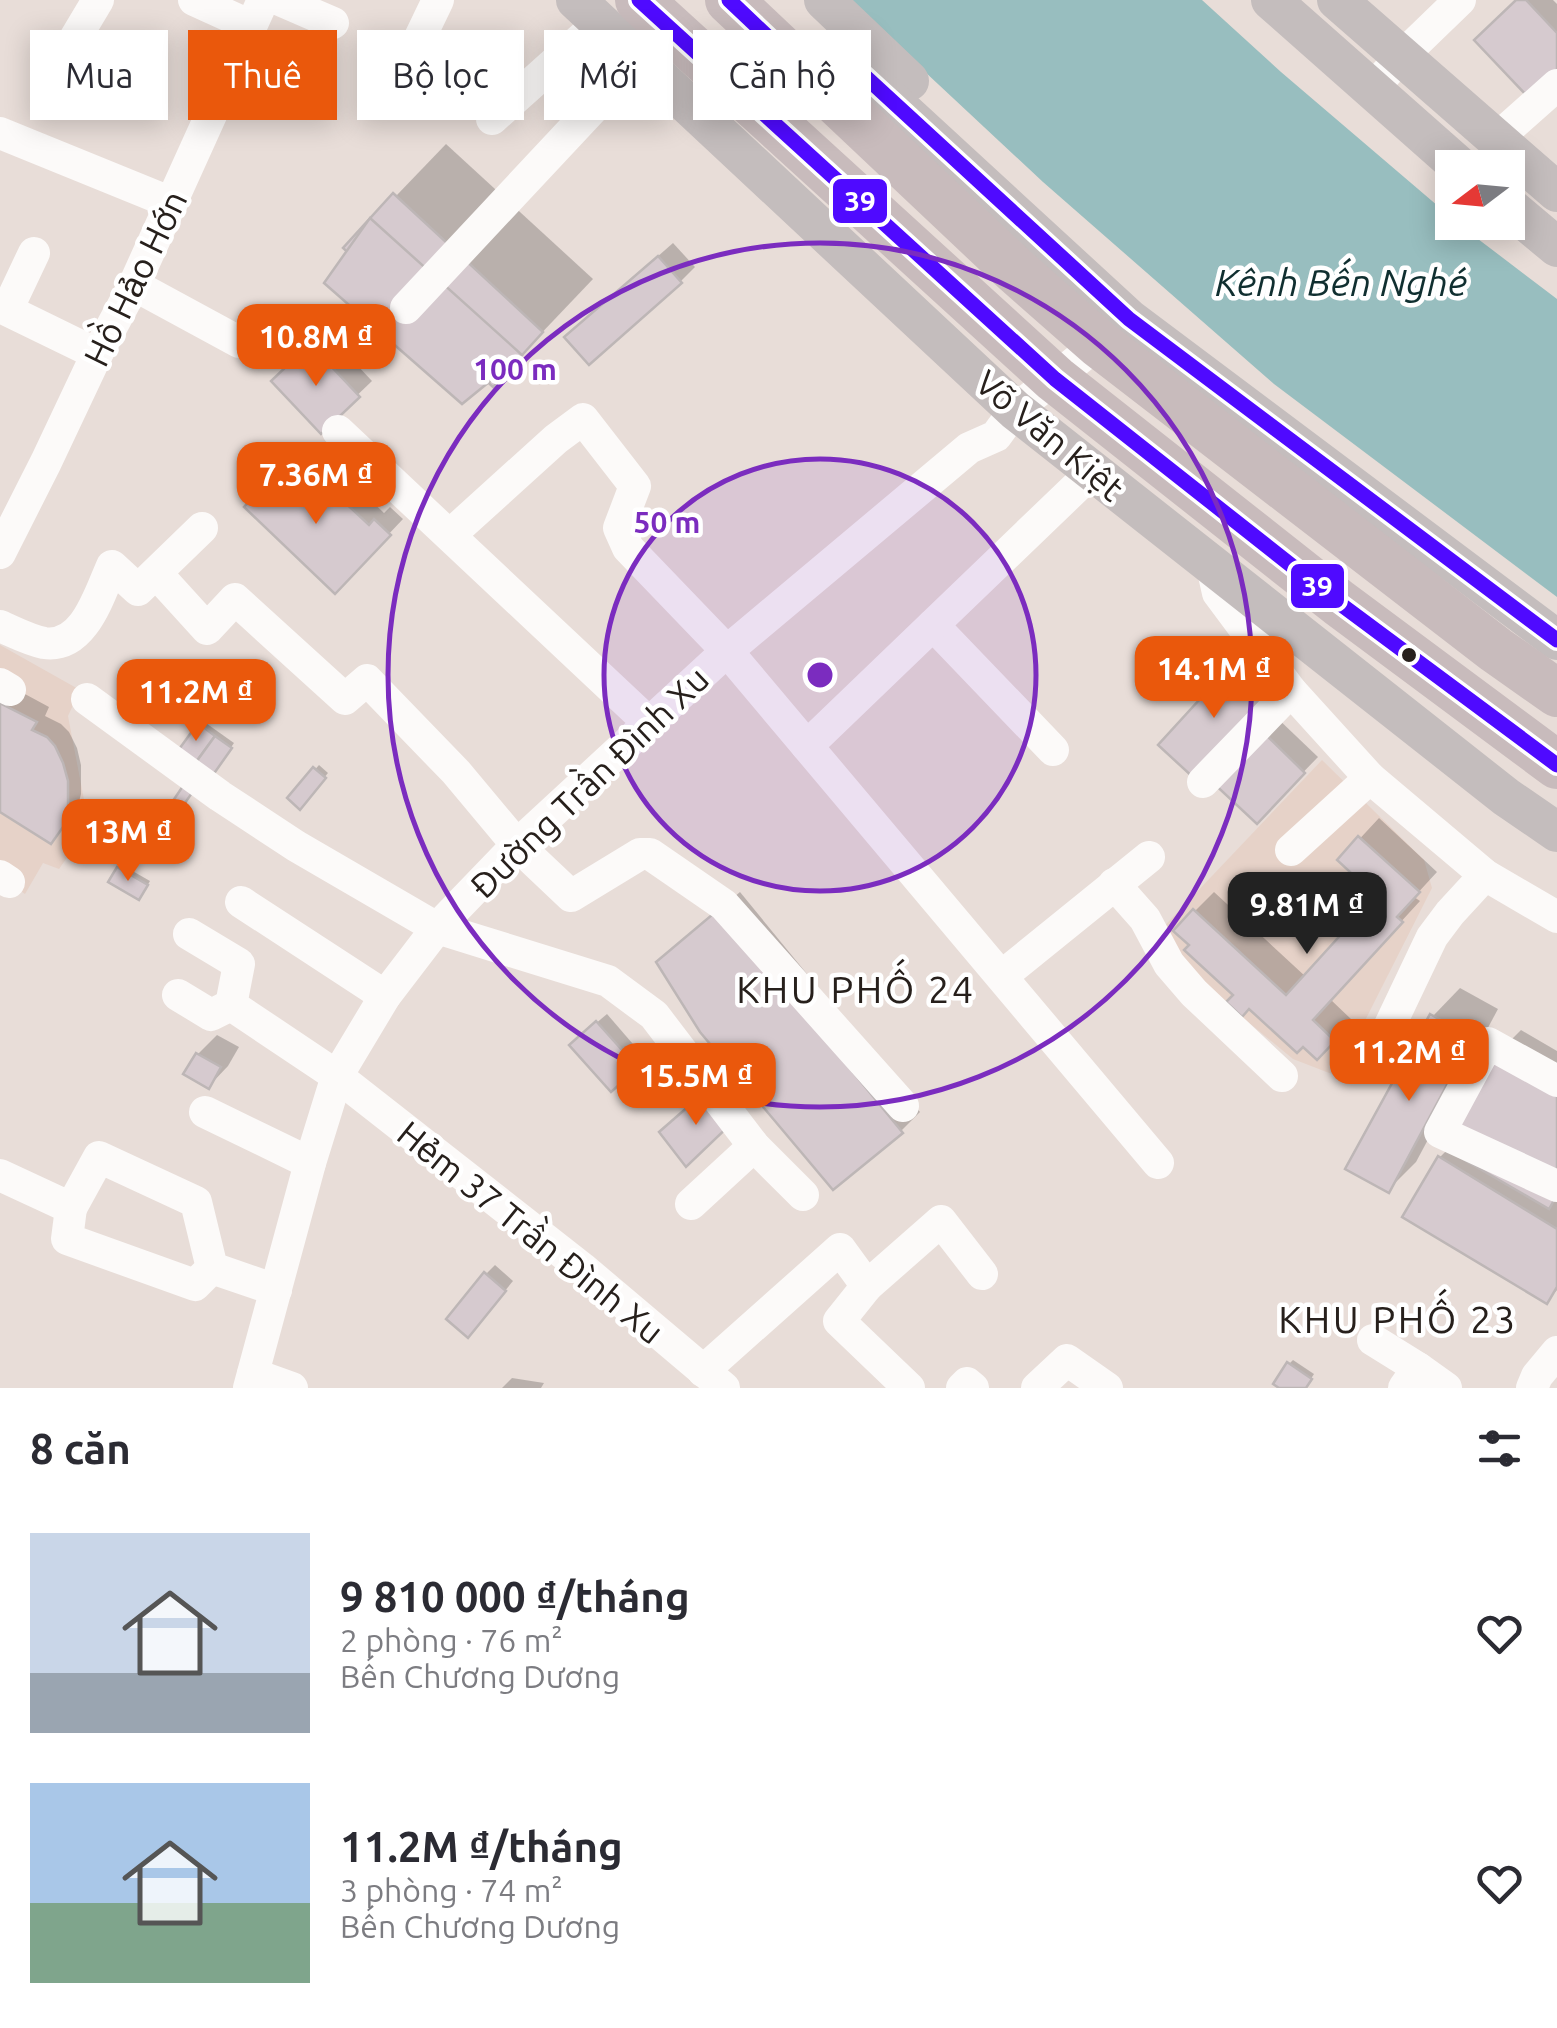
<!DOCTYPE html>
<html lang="vi">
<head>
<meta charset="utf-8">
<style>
  body { margin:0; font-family:Ubuntu,sans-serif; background:#f2f2f3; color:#2b2b33; height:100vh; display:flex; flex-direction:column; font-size:38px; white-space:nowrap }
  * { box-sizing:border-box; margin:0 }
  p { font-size:32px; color:#7c7c81 }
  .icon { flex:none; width:55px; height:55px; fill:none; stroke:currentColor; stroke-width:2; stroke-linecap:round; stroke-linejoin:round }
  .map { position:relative; height:1388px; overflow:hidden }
  .side { display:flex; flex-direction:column; background:#fff; flex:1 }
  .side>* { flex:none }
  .hud { position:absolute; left:30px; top:30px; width:1000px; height:90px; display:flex; gap:20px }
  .needle { width:65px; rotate:254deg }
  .fabs { position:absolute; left:1435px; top:150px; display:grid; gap:20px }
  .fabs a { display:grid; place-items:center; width:90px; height:90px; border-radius:0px; background:#fff; box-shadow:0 5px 25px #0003; font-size:50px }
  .price { position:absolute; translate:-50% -85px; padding:0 22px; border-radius:20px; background:#ea580c; color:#fff; font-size:32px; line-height:65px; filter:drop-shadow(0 2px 5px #0008) }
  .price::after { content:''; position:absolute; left:50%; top:60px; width:30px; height:22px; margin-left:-15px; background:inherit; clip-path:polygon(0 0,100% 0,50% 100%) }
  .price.selected { background:#222; color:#fff }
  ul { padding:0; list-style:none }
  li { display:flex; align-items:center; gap:30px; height:250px; padding:0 30px }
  li span { display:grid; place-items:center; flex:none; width:280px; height:200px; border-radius:0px; color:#555 }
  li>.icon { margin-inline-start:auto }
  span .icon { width:120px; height:120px; fill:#fffc; stroke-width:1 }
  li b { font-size:42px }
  h2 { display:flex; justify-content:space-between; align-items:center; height:120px; padding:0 30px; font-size:42px }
  .chip { padding:0 35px; border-radius:0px; background:#fff; box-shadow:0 5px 25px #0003; font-size:35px; line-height:90px }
  .chip.selected { background:#ea580c; color:#fff }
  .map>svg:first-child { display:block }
</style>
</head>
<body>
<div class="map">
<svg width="1557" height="1388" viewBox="0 0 1557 1388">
  <rect width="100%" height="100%" fill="#e8ddd8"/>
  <!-- built -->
  <g fill="#e6d2c8">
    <polygon points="0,645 80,690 68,716 89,826 59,869 43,863 25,894 0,876"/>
    <polygon points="1322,760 1424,860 1432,888 1337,1076 1293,1059 1242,1017 1155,936"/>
  </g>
  <!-- water -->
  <polygon fill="#98bebf" points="848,0 1202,0 1281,72 1452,218 1452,222 1457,223 1557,299 1557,597 1274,384 1043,182"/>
  <!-- shadow -->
  <g fill="#0003">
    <polygon points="1519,0 1553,0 1557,4 1557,67"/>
    <polygon points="446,144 593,279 493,384 346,248"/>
    <polygon points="673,243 695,267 680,282 582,323"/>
    <polygon points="326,332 372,381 321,430 289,366"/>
    <polygon points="303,448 348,492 355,485 384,513 390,507 403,519 335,591 247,507"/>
    <polygon points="1249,650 1282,681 1194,776 1235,665"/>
    <polygon points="180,660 210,681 201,694 177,664"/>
    <polygon points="12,687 49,707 45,716 61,724 69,732 77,748 81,765 81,794 77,810 51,841 0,809 0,699"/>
    <polygon points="1274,715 1318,757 1257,820 1213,779"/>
    <polygon points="203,721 234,743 212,775 200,725"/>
    <polygon points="319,765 328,773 300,806 290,798"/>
    <polygon points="1379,818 1437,872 1414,897 1420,901 1330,999 1352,1020 1317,1057 1236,995 1192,945 1195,911 1214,892 1306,977 1380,896 1340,860"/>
    <polygon points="122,865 150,881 143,893 119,868"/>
    <polygon points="740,892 920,1112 901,1131 679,943"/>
    <polygon points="1460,988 1498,1009 1416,1162 1388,1190 1433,1016"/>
    <polygon points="607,1014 645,1058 636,1067 581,1036"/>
    <polygon points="1521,1030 1557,1051 1557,1290 1546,1301 1440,1157 1449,1148 1493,1058"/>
    <polygon points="217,1035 239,1047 228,1066 209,1086 198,1054"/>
    <polygon points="495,1265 513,1281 477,1325 486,1274"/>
    <polygon points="1293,1360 1314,1374 1305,1388 1283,1388 1289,1364"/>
    <polygon points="512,1378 544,1383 541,1388 502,1388"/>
  </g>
  <!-- building -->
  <g fill="#d6cacf" stroke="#bdb6b6" stroke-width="2.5">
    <polygon points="1516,0 1526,0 1557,33 1557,71 1528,97 1474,40"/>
    <polygon points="393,193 543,332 493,387 343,248"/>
    <polygon points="370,218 522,355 462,404 324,283"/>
    <polygon points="658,256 682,283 589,365 564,337"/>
    <polygon points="310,344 360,397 321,434 271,381"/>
    <polygon points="287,461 333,504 339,497 369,525 374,519 391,535 335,594 244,507"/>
    <polygon points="175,662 208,685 197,701 164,678"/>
    <polygon points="1233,663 1270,696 1195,779 1158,745"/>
    <polygon points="0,703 37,722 32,730 47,737 55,746 63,763 68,781 68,810 63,827 51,844 0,812"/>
    <polygon points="198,723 215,736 194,765 177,752"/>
    <polygon points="1258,727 1305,773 1257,824 1209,779"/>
    <polygon points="215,736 232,748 208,782 191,769"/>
    <polygon points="313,767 326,778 300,810 287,798"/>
    <polygon points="185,783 194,790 171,823 162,817"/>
    <polygon points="1358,836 1420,892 1397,917 1403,922 1313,1020 1335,1041 1317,1060 1303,1047 1297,1053 1249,1009 1242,1017 1226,1002 1233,995 1184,950 1189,945 1173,931 1193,909 1286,995 1376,896 1337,860"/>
    <polygon points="117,867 148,885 139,900 108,882"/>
    <polygon points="719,909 903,1133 833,1190 700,1032 656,962"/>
    <polygon points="1430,1014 1472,1038 1389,1193 1345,1169"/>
    <polygon points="596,1021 638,1068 611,1092 569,1045"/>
    <polygon points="196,1053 221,1067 209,1089 183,1074"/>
    <polygon points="1491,1057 1557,1095 1557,1195 1549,1209 1437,1144"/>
    <polygon points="706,1091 733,1122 686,1167 659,1132"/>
    <polygon points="1438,1156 1557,1229 1557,1287 1547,1304 1402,1217"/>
    <polygon points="484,1272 506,1291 468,1338 446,1319"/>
    <polygon points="1287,1362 1312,1379 1306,1388 1279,1388 1273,1384"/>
  </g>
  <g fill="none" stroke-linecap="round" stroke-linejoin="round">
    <!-- minor -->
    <g stroke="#fcfaf9" stroke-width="32">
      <polyline points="194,0 251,26"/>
      <polyline points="280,0 333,23"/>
      <polyline points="413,52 438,0"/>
      <polyline points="234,62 288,88"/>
      <polyline points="52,77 98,0"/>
      <polyline points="1371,90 1401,57 1460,0"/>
      <polyline points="492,119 600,22"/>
      <polyline points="0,133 172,203"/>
      <polyline points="1495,140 1557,85"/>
      <polyline points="34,253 7,310 97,354"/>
      <polyline points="134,285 239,342"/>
      <polyline points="406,308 640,58"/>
      <polyline points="338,431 649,723"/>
      <polyline points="450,535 556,439 583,419 635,486 619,528 628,548 727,651 1158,1163"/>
      <polyline points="0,553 46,462 97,354 134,285 263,0"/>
      <polyline points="1212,566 1218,593 1291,691 1370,778 1485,875 1557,917"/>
      <polyline points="157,574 207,629 235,599 345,699 367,680 456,772 517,845 571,896 640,854 650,854 724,905 903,1106"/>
      <polyline points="933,625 1053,750"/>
      <path d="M 0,626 C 14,632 29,640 44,643 C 84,649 99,595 112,566 L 138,590 L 202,528"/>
      <polyline points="0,684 10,690"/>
      <polyline points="87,699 220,796 296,846 437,928 608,981 654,1015 754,1146 803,1195"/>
      <polyline points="807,746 1092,472"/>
      <polyline points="1203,782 1291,691"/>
      <polyline points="1291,850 1370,778"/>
      <polyline points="0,876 9,882"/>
      <polyline points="1114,884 1145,919 1169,964 1194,993 1282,1076"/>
      <polyline points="241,902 385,996"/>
      <polyline points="189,934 239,964 231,1005"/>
      <polyline points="1002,976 1149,857"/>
      <polyline points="178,995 211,1015 231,1005"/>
      <polyline points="231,1005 337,1076 582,1268 724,1388"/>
      <polyline points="1382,1042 1432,937 1450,913 1485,875"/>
      <polyline points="1557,1081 1488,1043 1440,1132 1557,1186"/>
      <polyline points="205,1112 310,1163"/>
      <polyline points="0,1175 71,1208 99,1157 196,1202 212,1268 276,1290"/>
      <polyline points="691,1204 754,1146"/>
      <polyline points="71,1208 67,1239 195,1285 212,1268"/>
      <polyline points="1373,1340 1418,1368"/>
      <polyline points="703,1371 840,1249 867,1286"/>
      <polyline points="253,1374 292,1388"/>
      <polyline points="249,1388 310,1163 337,1076 385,996 437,928 517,845 727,651 969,448 996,436 1015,410 1114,331"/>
      <polyline points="909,1388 839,1321 867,1286 941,1221 982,1274"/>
      <polyline points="962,1388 967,1383 973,1388"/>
      <polyline points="1037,1388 1067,1360 1107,1388"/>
      <polyline points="1404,1388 1418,1368 1446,1388"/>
      <polyline points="1532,1388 1537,1376 1557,1352"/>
    </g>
    <!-- major -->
    <g stroke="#c4bdbd" stroke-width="40">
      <polyline points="576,0 1015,410 1506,797 1557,832"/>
      <polyline points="824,0 909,81"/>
      <polyline points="1271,0 1461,168"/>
      <polyline points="1337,0 1557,192"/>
      <polyline points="789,57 856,68 1129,319 1557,640"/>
      <polyline points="1508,206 1557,247"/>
    </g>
    <!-- highway -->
    <g stroke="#c8bbbc" stroke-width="48">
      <polyline points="639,0 1055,379 1339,603 1557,765"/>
      <polyline points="729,0 1016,271 1099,344 1496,650 1557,693"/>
    </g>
    <!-- bus-1 casing -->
    <g stroke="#fff" stroke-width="22">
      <g id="bus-1">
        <polyline points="639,0 1055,379 1339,603 1557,765"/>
        <polyline points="729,0 789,57 856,68 1129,319 1557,640"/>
      </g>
    </g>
    <!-- bus-1 -->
    <use href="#bus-1" stroke="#4f0aff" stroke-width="15"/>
  </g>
  <!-- distance rings -->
  <circle cx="820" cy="675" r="216" fill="#7b2cbf" fill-opacity=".12"/>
  <g fill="none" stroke="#7b2cbf" stroke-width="5">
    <circle cx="820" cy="675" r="216"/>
    <circle cx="820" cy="675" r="432"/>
  </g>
  <!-- markers -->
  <circle fill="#27201c" stroke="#fff" stroke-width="4" cx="1409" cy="655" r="9"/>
  <g text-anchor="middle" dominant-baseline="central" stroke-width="9" stroke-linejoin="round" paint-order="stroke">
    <!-- street labels -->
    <g font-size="35" fill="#27201c" stroke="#fff">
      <text transform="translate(135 278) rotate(-64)">Hồ Hảo Hớn</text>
      <text transform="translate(1050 435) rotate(40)">Võ Văn Kiệt</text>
      <text transform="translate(589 782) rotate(-44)">Đường Trần Ðình Xu</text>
      <text transform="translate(531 1232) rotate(39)">Hẻm 37 Trần Ðình Xu</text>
    </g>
    <!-- water labels -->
    <g font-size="38" font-style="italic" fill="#102f30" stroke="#fff">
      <text x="1341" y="282">Kênh Bến Nghé</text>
    </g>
    <!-- neighbourhood labels -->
    <g font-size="38" letter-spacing="2.5" fill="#27201c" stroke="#fff">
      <text x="856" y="989">KHU PHỐ 24</text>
      <text x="1398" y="1319">KHU PHỐ 23</text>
    </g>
  </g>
  <circle cx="820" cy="675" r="15" fill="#7b2cbf" stroke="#fff" stroke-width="5"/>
  <g font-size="30" text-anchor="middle" font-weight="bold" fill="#7b2cbf" stroke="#fff" stroke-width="9" stroke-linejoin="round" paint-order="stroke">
    <text x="515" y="380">100 m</text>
    <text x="667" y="533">50 m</text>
  </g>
  <g stroke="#fff" stroke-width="4">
    <rect x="831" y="177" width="58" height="48" rx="10" fill="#4f0aff"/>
    <rect x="1289" y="562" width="57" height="48" rx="10" fill="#4f0aff"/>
  </g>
  <g font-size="28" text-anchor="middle" font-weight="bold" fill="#fff">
    <text x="860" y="211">39</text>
    <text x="1317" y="596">39</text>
  </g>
</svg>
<div class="fabs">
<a><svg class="needle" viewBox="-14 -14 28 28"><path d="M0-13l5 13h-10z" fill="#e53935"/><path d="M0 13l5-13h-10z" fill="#7c7c81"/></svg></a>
</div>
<b class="price" style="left:316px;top:389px">10.8M ₫</b>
<b class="price" style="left:316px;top:527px">7.36M ₫</b>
<b class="price" style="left:1214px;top:721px">14.1M ₫</b>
<b class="price" style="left:196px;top:744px">11.2M ₫</b>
<b class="price" style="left:128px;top:884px">13M ₫</b>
<b class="price selected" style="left:1307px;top:957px">9.81M ₫</b>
<b class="price" style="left:1409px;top:1104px">11.2M ₫</b>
<b class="price" style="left:696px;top:1128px">15.5M ₫</b>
<div class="hud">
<a class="chip">Mua</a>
<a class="chip selected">Thuê</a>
<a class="chip">Bộ lọc</a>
<a class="chip">Mới</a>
<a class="chip">Căn hộ</a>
</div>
</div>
<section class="side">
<h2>8 căn<svg class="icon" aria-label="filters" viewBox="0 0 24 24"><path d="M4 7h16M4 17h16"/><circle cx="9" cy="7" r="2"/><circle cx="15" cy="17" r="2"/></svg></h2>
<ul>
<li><span style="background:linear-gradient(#c9d6e8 70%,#9aa5b1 0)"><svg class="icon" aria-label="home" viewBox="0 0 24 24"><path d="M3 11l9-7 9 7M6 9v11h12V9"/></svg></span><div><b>9 810 000 ₫/tháng</b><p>2 phòng · 76 m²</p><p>Bến Chương Dương</p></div><svg class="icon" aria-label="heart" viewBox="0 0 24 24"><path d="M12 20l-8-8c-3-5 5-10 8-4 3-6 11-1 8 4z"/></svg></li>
<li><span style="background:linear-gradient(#a9c7e8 60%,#7fa58c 0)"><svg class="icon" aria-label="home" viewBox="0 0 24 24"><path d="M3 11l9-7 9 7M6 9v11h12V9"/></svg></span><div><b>11.2M ₫/tháng</b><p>3 phòng · 74 m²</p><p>Bến Chương Dương</p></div><svg class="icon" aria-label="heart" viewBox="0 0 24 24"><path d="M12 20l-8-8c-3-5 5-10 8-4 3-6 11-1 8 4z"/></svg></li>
</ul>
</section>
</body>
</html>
